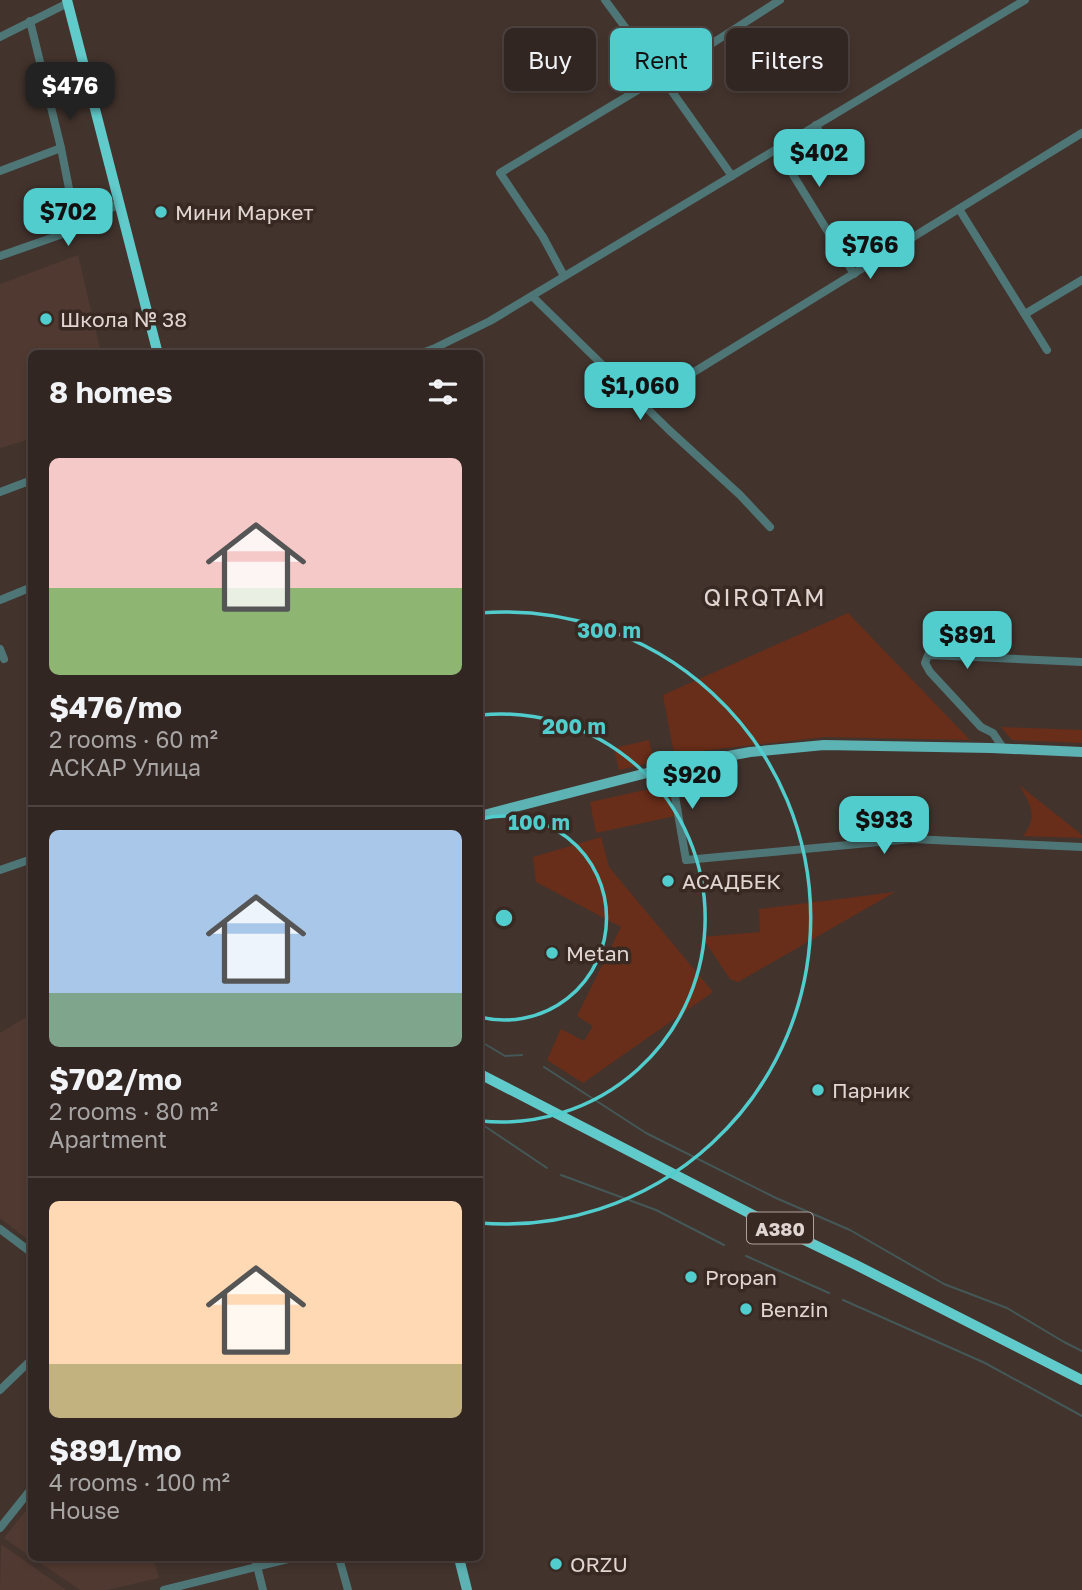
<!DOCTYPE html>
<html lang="en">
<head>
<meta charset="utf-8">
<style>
  body { margin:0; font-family:"Golos Text",sans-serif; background:#3d322f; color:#f1f3f6; height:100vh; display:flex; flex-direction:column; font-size:26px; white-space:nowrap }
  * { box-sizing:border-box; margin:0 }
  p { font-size:23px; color:#a8a5a5 }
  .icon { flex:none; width:38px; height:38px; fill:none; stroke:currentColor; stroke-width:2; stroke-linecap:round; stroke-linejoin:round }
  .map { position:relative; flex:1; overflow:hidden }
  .details { position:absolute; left:28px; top:350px; width:455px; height:1211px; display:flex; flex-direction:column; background:#322622; border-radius:10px; box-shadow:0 4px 10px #0003,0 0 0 2px #4d4340 }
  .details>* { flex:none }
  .hud { position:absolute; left:504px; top:28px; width:472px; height:63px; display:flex; gap:14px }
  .price { position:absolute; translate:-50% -60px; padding:0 16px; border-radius:14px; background:#52cdce; color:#111; font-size:23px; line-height:46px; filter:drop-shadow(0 2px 4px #0008) }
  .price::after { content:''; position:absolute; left:50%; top:42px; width:21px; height:16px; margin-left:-10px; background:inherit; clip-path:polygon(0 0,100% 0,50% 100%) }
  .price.current { background:#222; color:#fff }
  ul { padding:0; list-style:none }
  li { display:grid; align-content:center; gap:14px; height:371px; padding:0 21px }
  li+li { border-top:2px solid #4d4340 }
  li span { display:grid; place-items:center; height:217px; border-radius:10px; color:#555 }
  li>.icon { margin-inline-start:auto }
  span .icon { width:126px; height:126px; fill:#fffc; stroke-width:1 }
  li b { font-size:30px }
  h2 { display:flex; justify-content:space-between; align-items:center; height:84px; padding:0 21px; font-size:30px }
  .chip { padding:0 24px; border-radius:10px; background:#322622; box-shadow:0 4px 10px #0003,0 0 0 2px #4d4340; font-size:24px; line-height:63px }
  .chip.current { background:#52cdce; color:#111 }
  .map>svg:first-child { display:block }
</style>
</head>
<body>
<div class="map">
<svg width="1082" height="1590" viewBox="0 0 1082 1590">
  <rect width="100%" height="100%" fill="#43332d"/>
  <!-- built -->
  <g fill="#503930">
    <polygon points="78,255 101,353 32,354 31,439 0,448 0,284"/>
    <polygon points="31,1014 31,1242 0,1218 0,1033"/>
    <polygon points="31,1504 31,1557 4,1538"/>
    <polygon points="1,1544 66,1590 0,1590"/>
    <polygon points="33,1558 153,1558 159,1578 107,1590 80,1590"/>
  </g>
  <!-- green -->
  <g fill="#692e19">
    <polygon points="848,613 970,740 825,737 674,754 663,695"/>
    <polygon points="1001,727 1082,730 1082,743 1012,740"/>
    <polygon points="649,740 654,762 619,770 614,748"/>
    <polygon points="668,785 675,816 596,833 590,802"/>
    <path d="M 1019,785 L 1082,835 L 1082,838 L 1023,836 C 1039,817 1030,803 1019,785 Z"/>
    <polygon points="601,837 609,867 713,992 583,1083 547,1060 561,1029 584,1041 593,1026 577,1016 621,927 536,882 533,857"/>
    <polygon points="895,892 738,982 730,979 702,937 760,932 759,909"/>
  </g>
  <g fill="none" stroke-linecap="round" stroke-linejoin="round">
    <!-- stream -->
    <g stroke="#435857" stroke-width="2">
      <polyline points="480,1041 505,1056 522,1055"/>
      <polyline points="544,1067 646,1133 776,1198 850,1230 944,1284 1007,1308 1064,1342 1082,1351"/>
      <polyline points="480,1123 547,1168"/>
      <polyline points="561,1175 656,1210 724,1245"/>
      <polyline points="746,1256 829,1293"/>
      <polyline points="843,1300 985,1363 1082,1416"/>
    </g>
    <!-- minor -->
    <g stroke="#4f7676" stroke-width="8">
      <polyline points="605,0 661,76 732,176"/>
      <polyline points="30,21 61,148 77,229"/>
      <polyline points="0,37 68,3"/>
      <polyline points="816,125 821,136 821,143 792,159 789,164 790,170 854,274"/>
      <polyline points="0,171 61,148"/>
      <polyline points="959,209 1047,350"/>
      <polyline points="0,256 77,229 118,204"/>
      <polyline points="564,276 543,237 500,173 661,76 780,0"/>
      <polyline points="532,296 669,430 740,495 770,527"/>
      <polyline points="1025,314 1082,280"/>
      <polyline points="419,354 433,349 490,321 1025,0"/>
      <polyline points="642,404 1082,133"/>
      <polyline points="0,492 32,480"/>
      <polyline points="0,600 32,587"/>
      <polyline points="0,649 4,659"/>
      <polyline points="1003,748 993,733 981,727 930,672 925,663 928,655 1082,662"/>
      <polyline points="670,767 686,860 912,839 1082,847"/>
      <polyline points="0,870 32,859"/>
      <polyline points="0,1229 32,1253"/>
      <polyline points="0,1390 32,1359"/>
      <polyline points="0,1528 32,1488"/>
      <polyline points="255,1558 263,1590"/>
      <polyline points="339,1558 348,1590"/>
      <polyline points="164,1590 292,1558"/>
    </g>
    <!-- major -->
    <g stroke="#5db2b3" stroke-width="10">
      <polyline points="480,816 670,767 750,752 824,745 991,748 1082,752"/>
      <polyline points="459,1558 467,1590"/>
    </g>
    <!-- highway -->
    <g stroke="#61cacb" stroke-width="10">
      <polyline points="67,0 158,354"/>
      <polyline points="480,1074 751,1214 856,1265 1082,1380"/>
    </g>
  </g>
  <!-- distance rings -->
  <g fill="none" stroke="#52cdce" stroke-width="3.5">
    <path d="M480 819A102 102 0 1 1 480 1017"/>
    <path d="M481 715A204 204 0 1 1 481 1121"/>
    <path d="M480 613A306 306 0 1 1 480 1223"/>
  </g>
  <!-- markers -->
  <g fill="#52cdce" stroke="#392923" stroke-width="2.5">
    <circle cx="161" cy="212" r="7"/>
    <circle cx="46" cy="319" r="7"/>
    <circle cx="668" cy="881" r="7"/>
    <circle cx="552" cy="953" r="7"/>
    <circle cx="818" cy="1090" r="7"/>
    <circle cx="691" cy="1277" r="7"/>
    <circle cx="746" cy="1309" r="7"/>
    <circle cx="556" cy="1564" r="7"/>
  </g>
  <g text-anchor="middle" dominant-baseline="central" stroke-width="7" stroke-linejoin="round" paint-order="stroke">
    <!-- shield labels -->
    <rect fill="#392923" stroke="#aea19d" stroke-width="2" x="747" y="1212.5" width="66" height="31" rx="5"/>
    <g font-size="19" font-weight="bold" fill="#e0d5d1">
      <text x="780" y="1228">A380</text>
    </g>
    <!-- poi labels -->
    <g font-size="21" fill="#e0d5d1" stroke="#392923" text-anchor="start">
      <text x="175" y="212">Мини Маркет</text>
      <text x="60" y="319">Школа № 38</text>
      <text x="682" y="881">АСАДБЕК</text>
      <text x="566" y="953">Metan</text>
      <text x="832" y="1090">Парник</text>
      <text x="705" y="1277">Propan</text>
      <text x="760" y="1309">Benzin</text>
      <text x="570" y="1564">ORZU</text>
    </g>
    <!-- quarter labels -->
    <g font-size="24" letter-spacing="2" fill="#e0d5d1" stroke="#392923">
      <text x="765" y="596">QIRQTAM</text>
    </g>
  </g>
  <circle cx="504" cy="918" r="10" fill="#52cdce" stroke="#392923" stroke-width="3.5"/>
  <g font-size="21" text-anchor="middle" font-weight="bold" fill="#52cdce" stroke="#392923" stroke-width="7" stroke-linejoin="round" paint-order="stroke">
    <text x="609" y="638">300 m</text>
    <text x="574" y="734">200 m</text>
    <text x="539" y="830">100 m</text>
  </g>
</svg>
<b class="price current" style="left:70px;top:122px">$476</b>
<b class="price" style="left:819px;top:189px">$402</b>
<b class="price" style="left:68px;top:248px">$702</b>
<b class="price" style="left:870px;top:281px">$766</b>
<b class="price" style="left:640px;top:422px">$1,060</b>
<b class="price" style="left:967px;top:671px">$891</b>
<b class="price" style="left:692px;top:811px">$920</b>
<b class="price" style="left:884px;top:856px">$933</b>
<div class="hud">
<a class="chip">Buy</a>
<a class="chip current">Rent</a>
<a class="chip">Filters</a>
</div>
<section class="details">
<h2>8 homes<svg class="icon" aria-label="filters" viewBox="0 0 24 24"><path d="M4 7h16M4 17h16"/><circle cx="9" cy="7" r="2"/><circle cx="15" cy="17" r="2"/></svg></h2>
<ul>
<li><span style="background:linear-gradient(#f6c9c9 60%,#8fb573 0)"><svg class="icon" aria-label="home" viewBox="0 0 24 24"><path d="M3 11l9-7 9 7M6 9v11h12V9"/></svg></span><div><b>$476/mo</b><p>2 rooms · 60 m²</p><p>АСКАР Улица</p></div></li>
<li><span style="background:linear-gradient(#a9c7e8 75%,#7fa58c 0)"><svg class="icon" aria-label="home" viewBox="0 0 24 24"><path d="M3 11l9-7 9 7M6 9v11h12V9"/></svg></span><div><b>$702/mo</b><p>2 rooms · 80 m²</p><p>Apartment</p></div></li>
<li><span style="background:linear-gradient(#ffd9b3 75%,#c2b280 0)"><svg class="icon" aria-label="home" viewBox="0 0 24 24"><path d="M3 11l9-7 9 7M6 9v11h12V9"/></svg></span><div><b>$891/mo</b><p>4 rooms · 100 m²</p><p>House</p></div></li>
</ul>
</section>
</div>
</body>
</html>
